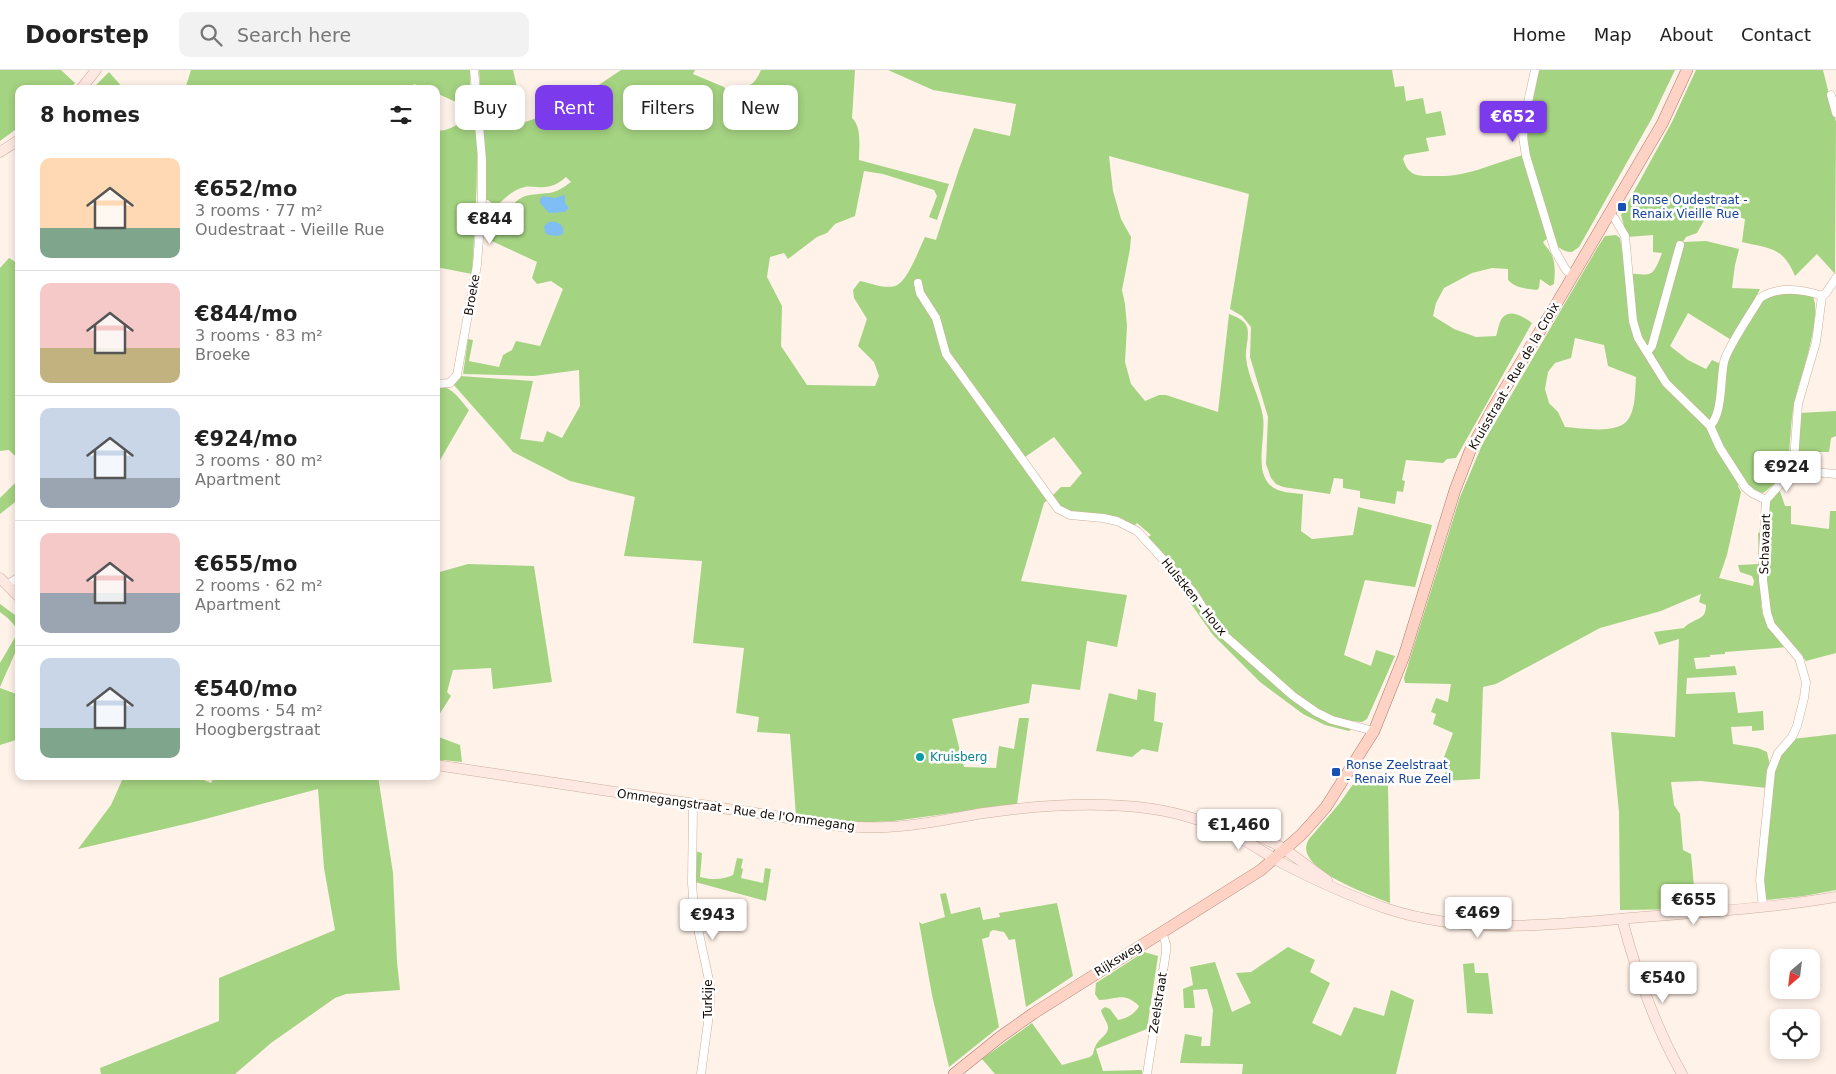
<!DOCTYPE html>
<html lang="en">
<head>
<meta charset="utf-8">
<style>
  body { margin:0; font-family:"DejaVu Sans",sans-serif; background:#f2f2f2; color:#222; height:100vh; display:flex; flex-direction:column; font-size:19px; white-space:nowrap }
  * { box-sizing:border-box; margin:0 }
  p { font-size:16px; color:#767676 }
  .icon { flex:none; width:28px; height:28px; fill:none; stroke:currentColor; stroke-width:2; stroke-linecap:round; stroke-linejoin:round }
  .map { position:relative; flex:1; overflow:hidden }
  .panel { position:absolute; left:15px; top:15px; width:425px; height:695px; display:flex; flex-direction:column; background:#fff; border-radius:10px; box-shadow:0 2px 8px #0003 }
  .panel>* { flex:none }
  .banner { position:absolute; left:455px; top:15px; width:475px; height:45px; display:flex; gap:10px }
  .needle { width:32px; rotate:208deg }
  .fabs { position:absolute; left:1770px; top:879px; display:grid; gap:10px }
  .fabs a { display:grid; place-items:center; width:50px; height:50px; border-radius:10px; background:#fff; box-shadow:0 2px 8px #0003; font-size:25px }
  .price { position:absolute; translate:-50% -42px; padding:0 11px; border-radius:5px; background:#fff; color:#222; font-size:16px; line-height:32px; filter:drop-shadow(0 1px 2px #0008) }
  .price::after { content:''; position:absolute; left:50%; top:30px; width:15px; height:11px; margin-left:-8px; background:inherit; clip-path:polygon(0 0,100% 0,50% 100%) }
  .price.active { background:#7c3aed; color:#fff }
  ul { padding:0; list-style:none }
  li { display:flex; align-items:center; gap:15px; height:125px; padding:0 25px }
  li+li { border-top:1px solid #e0e0e0 }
  li span { display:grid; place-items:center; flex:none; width:140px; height:100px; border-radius:10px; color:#555 }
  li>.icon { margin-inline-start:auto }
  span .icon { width:60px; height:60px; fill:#fffc; stroke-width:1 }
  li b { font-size:21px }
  h2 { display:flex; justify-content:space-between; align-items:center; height:60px; padding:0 25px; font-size:21px }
  .pill { padding:0 18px; border-radius:10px; background:#fff; box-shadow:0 2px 8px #0003; font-size:18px; line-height:45px }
  .pill.active { background:#7c3aed; color:#fff }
  header { display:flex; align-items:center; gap:30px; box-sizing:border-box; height:70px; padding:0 25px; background:#fff; border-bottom:1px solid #e0e0e0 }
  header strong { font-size:24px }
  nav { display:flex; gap:28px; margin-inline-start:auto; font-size:18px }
  .search { width:350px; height:45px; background:#f2f2f2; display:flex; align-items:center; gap:12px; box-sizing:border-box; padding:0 18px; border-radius:10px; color:#767676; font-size:19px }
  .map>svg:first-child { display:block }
</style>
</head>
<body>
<header>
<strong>Doorstep</strong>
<div class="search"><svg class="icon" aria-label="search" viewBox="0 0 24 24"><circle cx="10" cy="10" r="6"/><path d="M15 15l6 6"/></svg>Search here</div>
<nav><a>Home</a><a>Map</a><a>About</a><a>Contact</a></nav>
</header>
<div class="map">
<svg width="1836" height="1004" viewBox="0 0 1836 1004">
  <rect width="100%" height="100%" fill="#fff2e9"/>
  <!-- green -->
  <g fill="#a4d381" fill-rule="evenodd">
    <polygon points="0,0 61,0 75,13 70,19 19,19 19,57 0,71"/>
    <polygon points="191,0 470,0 470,18 476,47 465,45 462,33 456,32 436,23 436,19 426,19 414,14 412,19 183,19 186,16"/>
    <path d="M 479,0 L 513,0 L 525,52 L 563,39 L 621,0 L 695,0 L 693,4 L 724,17 L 731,29 L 739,25 L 737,19 C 752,16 755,13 761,0 L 855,0 L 852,48 C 862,57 859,77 859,90 L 949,114 L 937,150 L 929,147 L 937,126 L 934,120 L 883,104 L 864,101 L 855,146 L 835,154 L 827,163 L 817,167 L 788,189 L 784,183 L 770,187 L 767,207 L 782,236 L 781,276 L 807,315 L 875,316 L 879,306 L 874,292 L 858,276 L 867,249 L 854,228 L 853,220 L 860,211 C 870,213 884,219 895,216 C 907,213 919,179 925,167 L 936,170 L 959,99 L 974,58 L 1010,66 L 1016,34 L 933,20 L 888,0 L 1392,0 L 1395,17 L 1404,16 L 1406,31 L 1423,28 L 1426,44 L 1441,41 L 1446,65 L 1426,68 L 1429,81 L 1405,85 L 1403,89 C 1409,108 1420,106 1437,106 C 1470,107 1495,92 1527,84 L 1528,55 L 1539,0 L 1675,0 L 1652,48 L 1579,177 L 1572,182 C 1561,182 1556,175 1550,166 L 1543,172 C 1545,176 1548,178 1550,182 C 1556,191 1555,204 1554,214 L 1550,216 L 1540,209 L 1539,218 L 1537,220 C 1525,218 1517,219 1508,210 L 1508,199 L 1492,198 L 1472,203 L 1444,218 L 1436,233 L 1433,246 L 1454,259 L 1476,267 L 1496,266 C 1498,261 1499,251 1503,247 C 1512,238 1525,248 1532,253 L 1456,388 L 1447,389 L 1443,393 L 1406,390 L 1402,410 L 1405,411 L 1403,422 L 1397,421 L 1395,434 L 1360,428 L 1360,421 L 1343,418 L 1343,409 L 1334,408 L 1330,424 L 1283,417 L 1276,414 L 1271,408 L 1266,394 L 1268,347 L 1250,287 L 1251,257 L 1242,246 L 1230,239 L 1249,124 L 1109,86 L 1113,121 L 1121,149 L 1131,167 L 1130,179 L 1122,220 L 1125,234 L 1127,256 L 1125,292 L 1131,314 L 1145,331 L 1159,325 L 1166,325 L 1218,342 L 1229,244 C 1236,247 1244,249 1247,257 C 1250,266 1245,278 1246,288 C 1248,308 1260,327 1263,347 C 1266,367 1254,399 1270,415 C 1278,423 1294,423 1303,424 L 1301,461 L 1312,469 L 1353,465 L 1358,437 L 1432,455 L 1415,517 L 1365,510 L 1344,585 L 1371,596 L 1376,580 L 1395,586 L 1367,649 L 1362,652 L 1343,650 L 1328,645 L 1304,631 L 1218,557 L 1147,468 L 1151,465 L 1137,453 L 1134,456 L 1073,443 L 1062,439 L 1050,428 L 1044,433 L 1021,511 L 1127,525 L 1117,577 L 1087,571 L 1080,620 L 1032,614 L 1029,633 L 952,649 L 964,697 L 996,698 L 999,676 L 1014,679 L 1019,648 L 1029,648 L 1017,734 L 894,751 L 852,753 L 796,746 L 790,664 L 757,662 L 759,647 L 736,643 L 744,578 L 693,573 L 702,491 L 624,486 L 635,427 L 570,411 L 513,382 L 453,314 L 460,306 L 533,311 L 520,369 L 543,372 L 547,361 L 562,368 L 580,336 L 579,300 L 534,306 L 463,304 L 468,269 L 473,270 L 469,291 L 499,297 L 503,285 L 512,280 L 516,271 L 540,276 L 563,219 L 551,211 L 537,214 L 532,208 L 537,192 L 492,171 L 495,145 L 500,147 C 509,140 515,130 525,126 C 533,124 541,124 549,123 C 557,122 564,117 571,112 L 566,107 C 557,115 550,118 537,117 C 533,117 529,116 525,117 C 513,119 504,129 496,137 L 488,130 L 485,130 L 485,82 ZM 1054,367 L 1082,403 L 1070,417 L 1061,417 L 1053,425 L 1025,387 Z"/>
    <path d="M 1696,0 L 1823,0 L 1836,52 L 1835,204 L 1817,184 L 1795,206 C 1783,177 1771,179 1742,172 L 1745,149 L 1711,138 L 1697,163 L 1686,167 L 1683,172 L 1706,171 L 1739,179 L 1735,195 L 1732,218 L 1760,219 L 1733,271 L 1688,243 L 1670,276 L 1688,290 L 1706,299 L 1712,290 L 1721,294 L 1718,303 L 1723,306 L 1727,289 L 1762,229 L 1782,223 L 1811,224 C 1825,238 1800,310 1795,329 C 1792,343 1791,357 1790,371 C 1789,378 1790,387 1788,394 C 1785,405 1772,417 1763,423 L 1753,420 L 1740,407 L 1738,416 L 1741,422 L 1727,485 L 1719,508 L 1753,516 L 1754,511 L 1752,506 L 1740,502 L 1738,495 L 1759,494 L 1758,463 L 1765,463 L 1769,431 L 1779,418 L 1785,436 L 1791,436 L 1791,454 L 1829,459 L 1830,441 L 1836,441 L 1836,583 L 1806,591 C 1792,572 1772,558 1767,535 L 1761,534 L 1763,546 L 1788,577 L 1725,582 L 1725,584 L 1710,585 L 1710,587 L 1694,588 L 1696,599 L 1735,596 L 1737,605 L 1687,608 L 1686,624 L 1735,622 L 1738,643 L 1763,641 L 1764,660 L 1752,661 L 1752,656 L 1731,657 L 1733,674 L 1758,678 L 1767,682 L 1770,696 L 1767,718 L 1701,711 L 1671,712 L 1674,735 L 1680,744 L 1683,780 L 1691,784 L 1696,839 L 1620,840 L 1619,742 L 1611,662 L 1675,667 L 1679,569 L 1659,575 L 1654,562 L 1684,558 C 1694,547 1706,552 1706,535 L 1699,532 L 1701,524 L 1661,541 L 1600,558 L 1496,614 L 1483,617 L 1480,709 L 1443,711 L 1448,693 L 1443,690 L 1453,663 L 1433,654 L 1436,644 L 1431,642 L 1436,628 L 1448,632 L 1451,614 L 1405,613 L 1404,608 L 1460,427 L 1482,375 L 1599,175 L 1605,166 L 1616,165 L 1620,168 L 1626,203 C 1652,205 1652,209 1662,183 L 1653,182 L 1653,165 L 1627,167 L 1621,145 L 1672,52 ZM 1575,268 L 1604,275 L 1608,296 L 1636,307 C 1635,320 1636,342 1626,352 C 1614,364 1581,358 1565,357 L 1558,342 L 1549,333 L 1545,319 L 1548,302 L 1555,293 L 1571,288 Z"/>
    <polygon points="109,2 124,19 92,19"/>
    <path d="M 469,50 L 474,52 C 480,63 477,79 477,91 C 477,128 474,166 472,204 L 436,197 L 436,60 C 449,63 457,52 469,50 Z"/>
    <polygon points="9,188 19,194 19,390 9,380 0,381 0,198"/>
    <path d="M 436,316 C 452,315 460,330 469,340 L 436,397 Z"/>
    <polygon points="1836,341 1836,366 1831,368 1829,382 1814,382 1804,388 1795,388 1799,343"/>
    <polygon points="19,409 19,429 0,444 0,428"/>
    <polygon points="468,494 534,496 552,612 493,619 491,598 453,600 447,622 451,626 437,648 436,651 436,503"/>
    <polygon points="1190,524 1216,562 1289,626 1306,640 1318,646 1353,657 1349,661 1325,655 1303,644 1260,612 1213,565 1186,527"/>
    <path d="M 0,534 L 19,548 L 19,574 L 0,617 L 0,593 L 18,562 C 14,553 8,548 0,542 Z"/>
    <polygon points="0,618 19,625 19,669 0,675"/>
    <polygon points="1138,619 1156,623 1154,651 1163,653 1158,682 1142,679 1132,687 1096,681 1109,623 1137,630"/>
    <polygon points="1836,664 1836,820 1804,826 1767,830 1762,819 1775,691 1792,669"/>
    <polygon points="436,666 460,675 462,692 443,690 443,694 436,693"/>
    <polygon points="124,706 200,706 199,708 211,713 215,706 378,706 393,803 397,892 400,920 346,924 335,928 271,973 235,1004 101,1004 100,998 219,951 219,908 335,860 324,798 318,719 194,752 78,779 111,735"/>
    <path d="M 1354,713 L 1388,715 L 1390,833 C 1371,825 1290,798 1309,769 L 1339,734 Z"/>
    <path d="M 695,781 L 702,783 L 700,807 C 711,810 723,810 733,805 L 737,788 L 743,789 L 741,798 L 743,799 L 741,808 L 763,813 L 765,798 L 771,799 L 766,831 L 695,812 Z"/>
    <polygon points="946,823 951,844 980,837 983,850 1000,847 999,843 1057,833 1073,906 1026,937 1015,869 1009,870 1004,862 993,860 990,862 989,867 982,869 999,957 949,997 932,925 919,852 922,854 945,847 940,824"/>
    <polygon points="1288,877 1315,890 1310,902 1330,913 1312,953 1341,966 1354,937 1384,946 1391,920 1414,930 1396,1004 1242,1004 1243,994 1180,993 1185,964 1202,967 1201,976 1210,976 1213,940 1207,919 1193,920 1195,938 1184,938 1183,919 1193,915 1190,897 1215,892 1232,942 1251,933 1236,903 1251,902"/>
    <path d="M 1144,882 L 1158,886 L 1147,959 L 1096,979 L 1103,1001 L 1142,1000 L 1142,1004 L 995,1004 L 982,989 L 1032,953 L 1062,995 L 1090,987 L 1093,984 C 1096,968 1106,968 1108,959 C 1109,954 1102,946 1101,940 L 1105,937 L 1110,939 L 1118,950 C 1126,949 1136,943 1139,936 C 1123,921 1118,930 1099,930 L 1095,924 L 1096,913 Z"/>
    <polygon points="1474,893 1475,903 1488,903 1493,944 1467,943 1463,894"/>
  </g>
  <!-- water -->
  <g fill="#7ebef5">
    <polygon points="565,125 565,133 569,138 565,142 549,143 540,133 540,129 543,126 555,128"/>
    <path d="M 549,152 C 558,151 565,155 563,164 L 558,166 L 548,165 L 545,162 L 544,156 Z"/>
  </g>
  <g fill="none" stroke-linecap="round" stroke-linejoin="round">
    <!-- street casing -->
    <g stroke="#cdaf9a" stroke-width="9">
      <g id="street">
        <polyline points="1535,0 1524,51 1523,67 1526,86 1555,181 1566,200 1572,205"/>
        <polyline points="1831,25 1836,43"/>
        <polyline points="1609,143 1615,149 1625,166 1633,251 1638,268 1666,313 1710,356 1720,378 1745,417 1752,423 1766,430"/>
        <polyline points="918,213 920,223 936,248 946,284 1058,439 1070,445 1103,448 1117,451 1137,461 1194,523 1215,557 1293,626 1316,642 1332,650 1374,661"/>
        <polyline points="1647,282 1652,276 1680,175"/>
        <polyline points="436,314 450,313 457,305 477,195 482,129 482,89 474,0"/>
        <path d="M 1710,356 C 1723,343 1720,310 1724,292 C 1727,278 1752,242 1760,228 C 1778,216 1803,219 1822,226"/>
        <polyline points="1793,404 1798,334 1816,272 1822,226 1826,223 1836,208"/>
        <polyline points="1793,404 1814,402 1836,404"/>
        <polyline points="1766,430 1781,413 1793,404"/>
        <polyline points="7,515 19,507"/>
        <polyline points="693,735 692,813 694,840 710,915 710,937 701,1004"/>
        <polyline points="1763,837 1760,810 1771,701 1778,683 1792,667 1797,656 1804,628 1806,612 1799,588 1771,555 1767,543 1763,510 1763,483 1766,430"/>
        <polyline points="1147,1004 1166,882 1166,874 1162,862"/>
      </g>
    </g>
    <!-- secondary casing -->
    <g stroke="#cdaf9a" stroke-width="11">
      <g id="secondary">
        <polyline points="81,19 96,0"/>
        <polyline points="0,82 19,70"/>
        <polyline points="0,508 19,527"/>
        <path d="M 436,695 L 841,756 C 856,757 872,758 887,757 C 920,756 952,748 984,743 C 1040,735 1096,731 1153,739 C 1180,743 1216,754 1240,768 C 1255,776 1269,786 1284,794 C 1317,811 1352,827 1388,839 C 1471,866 1557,854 1642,847 C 1707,842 1772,838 1836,827"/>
        <path d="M 1229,759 C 1274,765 1292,786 1327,810"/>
        <path d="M 1622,849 C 1636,902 1655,956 1682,1004"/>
      </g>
    </g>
    <!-- primary casing -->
    <g stroke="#ab7969" stroke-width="12">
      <polyline id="primary" points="954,1004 1000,967 1034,943 1261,800 1302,764 1326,737 1374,661 1404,586 1455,420 1470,381 1493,338 1554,238 1662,54 1687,0"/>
    </g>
    <!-- street -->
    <use href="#street" stroke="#fff" stroke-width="8"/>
    <!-- secondary -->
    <use href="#secondary" stroke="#fee9e2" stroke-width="10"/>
    <!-- primary -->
    <use href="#primary" stroke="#fed3c6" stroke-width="11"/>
  </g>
  <!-- markers -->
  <g fill="#1a4fb4" stroke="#fff" stroke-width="2">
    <rect x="1617" y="132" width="10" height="10" rx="2.5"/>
    <rect x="1331" y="697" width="10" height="10" rx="2.5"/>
  </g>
  <circle fill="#0f9aa8" stroke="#fff" stroke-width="2" cx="920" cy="687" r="5"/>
  <g text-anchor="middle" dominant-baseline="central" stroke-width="5" stroke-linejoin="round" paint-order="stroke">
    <!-- transit labels -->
    <g font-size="12" fill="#164399" stroke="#fff" text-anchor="start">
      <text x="1632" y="130">Ronse Oudestraat -<tspan x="1632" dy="14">Renaix Vieille Rue</tspan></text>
      <text x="1346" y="695">Ronse Zeelstraat<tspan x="1346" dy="14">- Renaix Rue Zeel</tspan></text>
    </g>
    <!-- street labels -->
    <g font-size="12" fill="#130903" stroke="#fff">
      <text transform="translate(472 225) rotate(-80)">Broeke</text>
      <text transform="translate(1514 306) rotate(-60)">Kruisstraat - Rue de la Croix</text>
      <text transform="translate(1765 474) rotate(-88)">Schavaart</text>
      <text transform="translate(1194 527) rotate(51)">Hulstken - Houx</text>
      <text transform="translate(736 740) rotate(8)">Ommegangstraat - Rue de l'Ommegang</text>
      <text transform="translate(1118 889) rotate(-32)">Rijksweg</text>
      <text transform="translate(708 929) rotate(-90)">Turkije</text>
      <text transform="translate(1158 933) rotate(-81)">Zeelstraat</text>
    </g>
    <!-- culture labels -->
    <g font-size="12" fill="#0d838f" stroke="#fff" text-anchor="start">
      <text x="930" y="687">Kruisberg</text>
    </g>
  </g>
</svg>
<div class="fabs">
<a><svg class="needle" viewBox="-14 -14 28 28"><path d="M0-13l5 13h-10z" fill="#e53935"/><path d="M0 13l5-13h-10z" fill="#767676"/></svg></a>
<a><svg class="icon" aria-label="locate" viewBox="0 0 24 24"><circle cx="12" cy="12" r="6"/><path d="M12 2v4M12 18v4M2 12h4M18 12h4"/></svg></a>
</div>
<b class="price active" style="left:1513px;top:73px">€652</b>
<b class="price" style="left:490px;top:175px">€844</b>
<b class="price" style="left:1787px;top:423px">€924</b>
<b class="price" style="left:1239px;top:781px">€1,460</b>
<b class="price" style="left:1694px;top:856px">€655</b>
<b class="price" style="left:1478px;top:869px">€469</b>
<b class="price" style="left:713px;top:871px">€943</b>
<b class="price" style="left:1663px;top:934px">€540</b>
<div class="banner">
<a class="pill">Buy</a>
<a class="pill active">Rent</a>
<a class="pill">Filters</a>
<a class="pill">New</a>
</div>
<section class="panel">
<h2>8 homes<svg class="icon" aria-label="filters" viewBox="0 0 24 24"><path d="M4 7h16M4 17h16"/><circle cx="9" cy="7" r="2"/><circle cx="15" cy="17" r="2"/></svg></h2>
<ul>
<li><span style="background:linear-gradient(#ffd9b3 70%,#7fa58c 0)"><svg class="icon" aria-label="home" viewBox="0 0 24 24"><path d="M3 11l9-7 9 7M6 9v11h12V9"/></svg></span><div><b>€652/mo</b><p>3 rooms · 77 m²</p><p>Oudestraat - Vieille Rue</p></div></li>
<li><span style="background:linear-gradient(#f6c9c9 65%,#c2b280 0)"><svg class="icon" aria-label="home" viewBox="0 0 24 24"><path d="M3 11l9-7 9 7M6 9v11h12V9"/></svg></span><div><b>€844/mo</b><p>3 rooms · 83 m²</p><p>Broeke</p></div></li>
<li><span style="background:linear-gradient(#c9d6e8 70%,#9aa5b1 0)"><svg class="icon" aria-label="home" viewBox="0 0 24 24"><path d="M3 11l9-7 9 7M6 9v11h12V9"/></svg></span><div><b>€924/mo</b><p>3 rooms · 80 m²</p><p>Apartment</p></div></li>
<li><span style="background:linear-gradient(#f6c9c9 60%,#9aa5b1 0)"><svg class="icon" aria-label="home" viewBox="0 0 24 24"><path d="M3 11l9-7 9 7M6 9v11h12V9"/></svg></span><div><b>€655/mo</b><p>2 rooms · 62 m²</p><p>Apartment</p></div></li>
<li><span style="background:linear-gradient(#c9d6e8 70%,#7fa58c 0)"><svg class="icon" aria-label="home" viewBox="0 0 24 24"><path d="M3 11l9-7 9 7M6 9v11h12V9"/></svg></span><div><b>€540/mo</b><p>2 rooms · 54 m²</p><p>Hoogbergstraat</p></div></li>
</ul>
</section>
</div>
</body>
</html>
